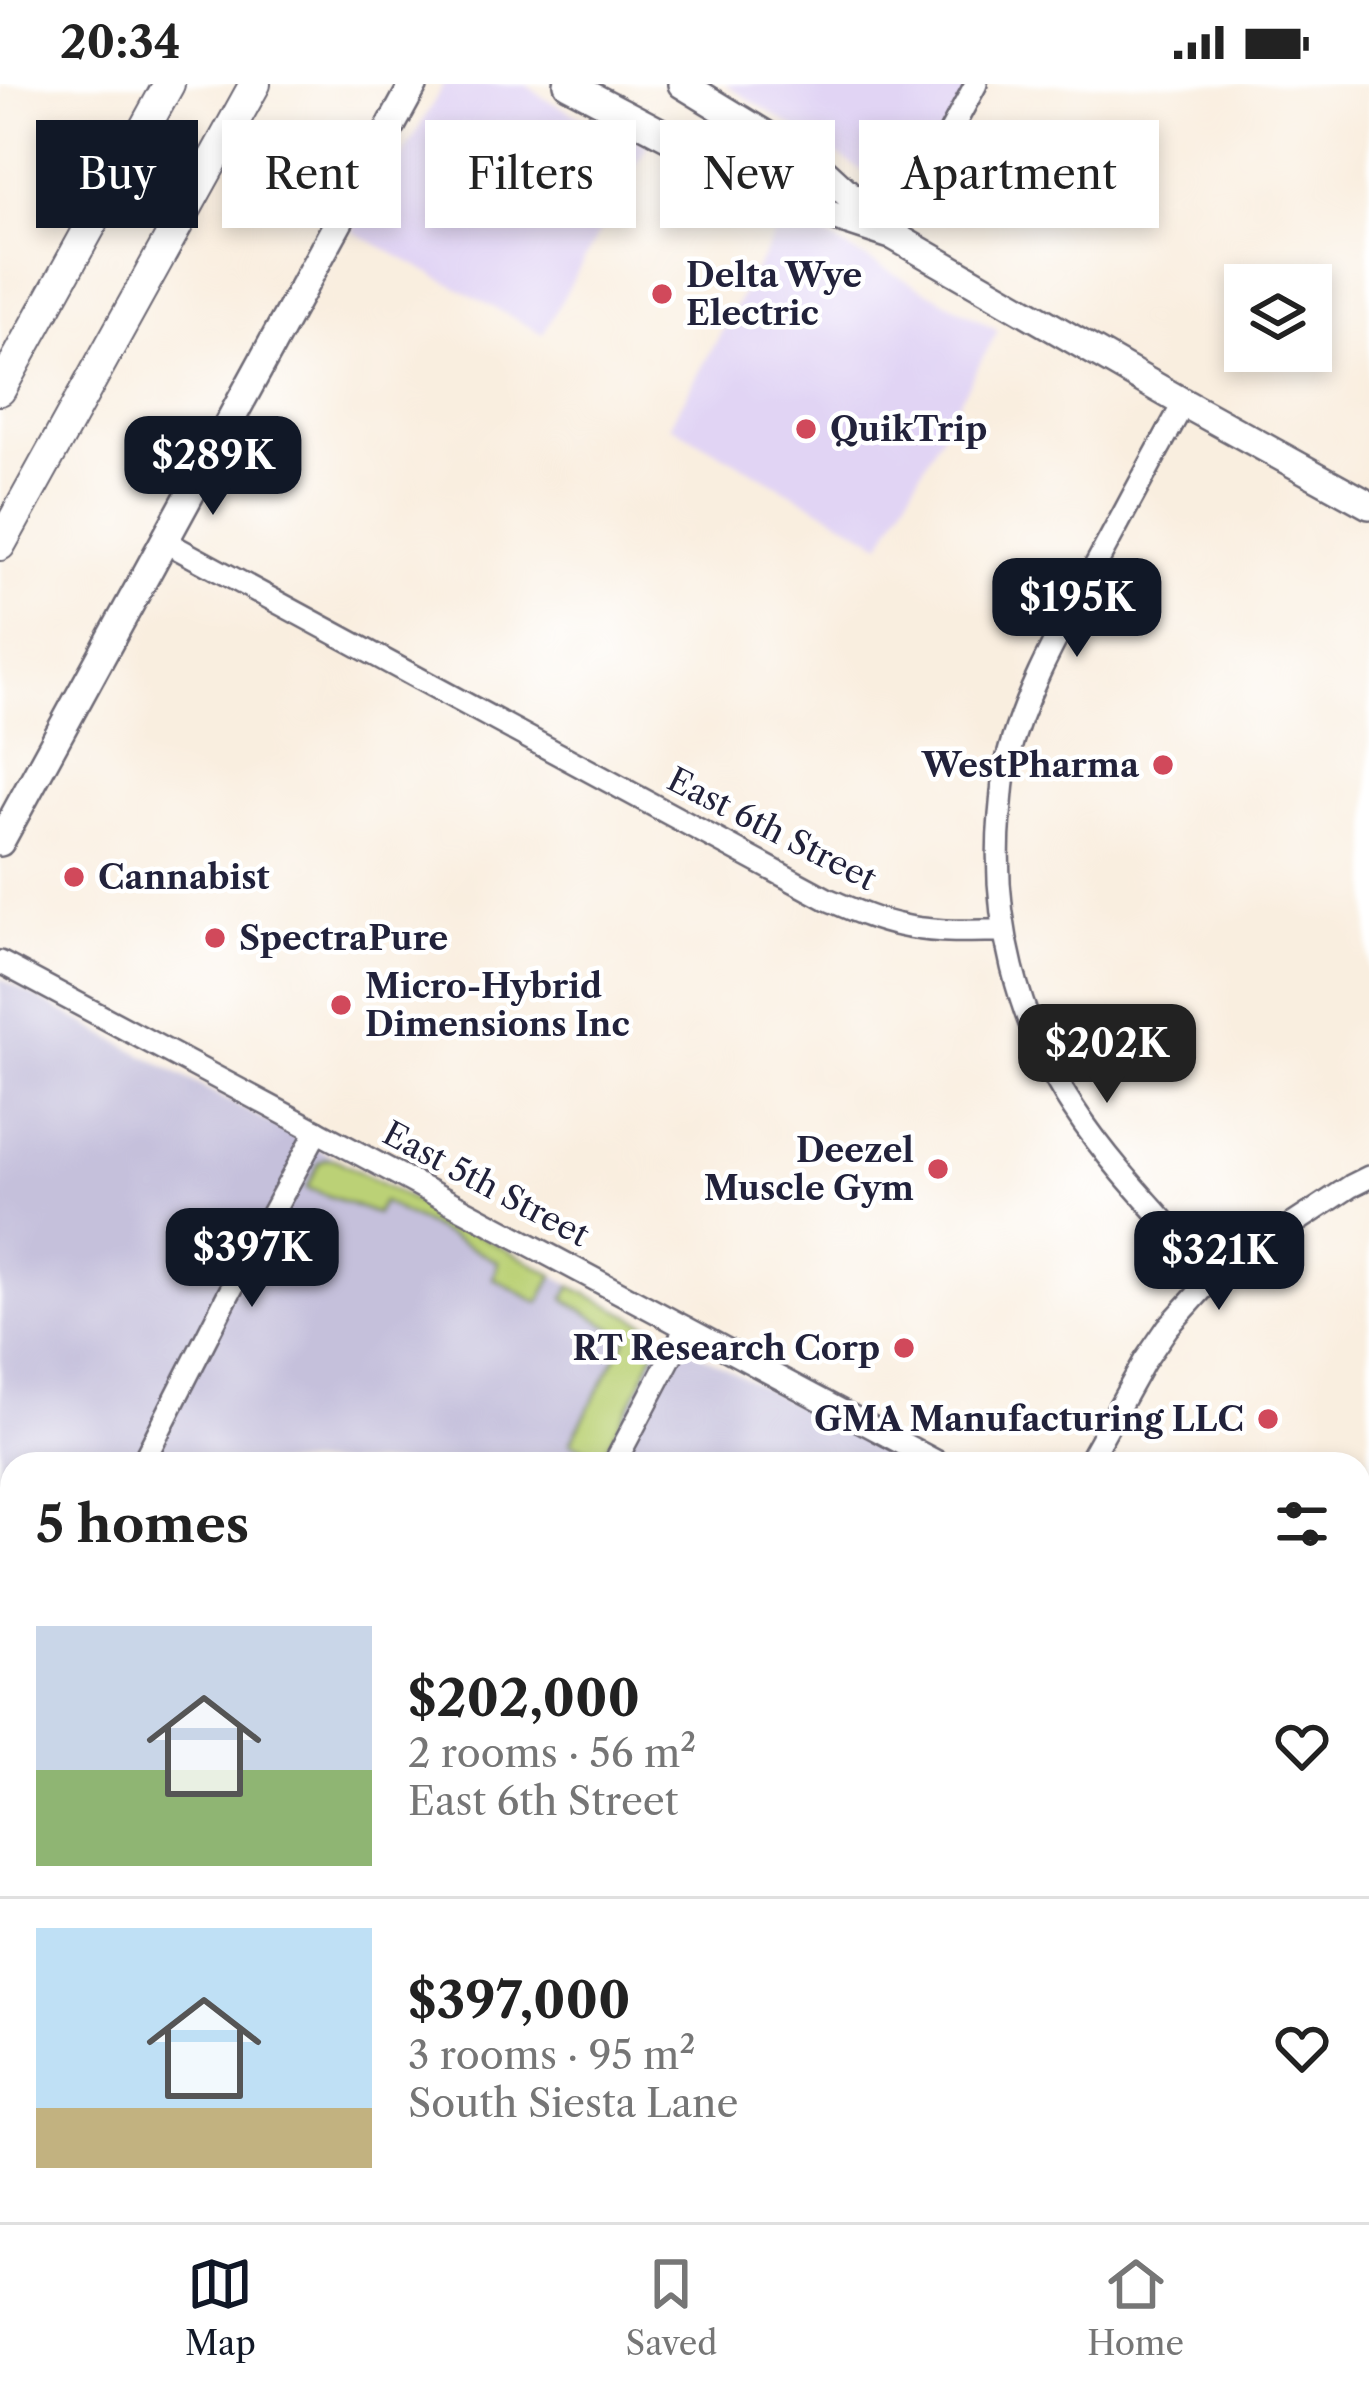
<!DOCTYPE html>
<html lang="en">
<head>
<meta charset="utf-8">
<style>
  body { margin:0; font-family:"Libre Caslon Text",serif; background:#f2f2f2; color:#222; height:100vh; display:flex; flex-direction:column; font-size:45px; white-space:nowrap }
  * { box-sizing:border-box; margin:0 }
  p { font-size:39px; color:#767676 }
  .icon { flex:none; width:66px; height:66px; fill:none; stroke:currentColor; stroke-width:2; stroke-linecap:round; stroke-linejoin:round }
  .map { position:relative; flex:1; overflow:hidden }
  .side { position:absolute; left:0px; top:1368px; width:1371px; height:771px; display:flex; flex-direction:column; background:#fff; border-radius:36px 36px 0 0; box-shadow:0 6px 18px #0003 }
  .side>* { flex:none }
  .guide { position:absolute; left:36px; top:36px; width:1299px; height:108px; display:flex; gap:24px }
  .buttons { position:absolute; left:1224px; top:180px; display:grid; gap:24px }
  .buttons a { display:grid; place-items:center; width:108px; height:108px; border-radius:0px; background:#fff; box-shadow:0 6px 18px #0003; font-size:60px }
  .price { position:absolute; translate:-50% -102px; padding:0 27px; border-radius:24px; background:#111827; color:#fff; font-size:39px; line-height:78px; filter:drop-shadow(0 3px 6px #0008) }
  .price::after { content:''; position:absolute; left:50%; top:72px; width:36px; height:27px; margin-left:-18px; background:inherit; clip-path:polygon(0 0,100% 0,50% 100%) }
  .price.active { background:#222; color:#fff }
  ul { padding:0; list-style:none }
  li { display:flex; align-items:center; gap:36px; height:300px; padding:0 36px }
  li+li { border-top:3px solid #e0e0e0 }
  li span { display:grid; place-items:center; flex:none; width:336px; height:240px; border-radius:0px; color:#555 }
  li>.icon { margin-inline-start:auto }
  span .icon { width:144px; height:144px; fill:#fffc; stroke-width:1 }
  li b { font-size:51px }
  h2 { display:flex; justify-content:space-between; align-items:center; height:144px; padding:0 36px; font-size:51px }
  .pill { padding:0 42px; border-radius:0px; background:#fff; box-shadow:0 6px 18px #0003; font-size:42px; line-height:108px }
  .pill.active { background:#111827; color:#fff }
  .status { display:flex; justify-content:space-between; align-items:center; height:84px; padding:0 60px; background:#fff; direction:ltr }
  .status svg { height:33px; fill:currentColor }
  .dock { display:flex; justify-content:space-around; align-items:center; height:168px; border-top:3px solid #e0e0e0; background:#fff; font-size:33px; color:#767676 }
  .dock a { display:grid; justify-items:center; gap:6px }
  .dock .active { color:#111827 }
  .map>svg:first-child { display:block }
</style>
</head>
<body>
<div class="status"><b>20:34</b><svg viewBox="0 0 49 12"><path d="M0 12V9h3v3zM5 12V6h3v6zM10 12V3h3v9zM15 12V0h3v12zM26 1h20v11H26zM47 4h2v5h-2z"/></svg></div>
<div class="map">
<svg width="1369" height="2138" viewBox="0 0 1369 2138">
  <rect width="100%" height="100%" fill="#fff"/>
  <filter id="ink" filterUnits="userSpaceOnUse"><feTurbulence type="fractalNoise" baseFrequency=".00833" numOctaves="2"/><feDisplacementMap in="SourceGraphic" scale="24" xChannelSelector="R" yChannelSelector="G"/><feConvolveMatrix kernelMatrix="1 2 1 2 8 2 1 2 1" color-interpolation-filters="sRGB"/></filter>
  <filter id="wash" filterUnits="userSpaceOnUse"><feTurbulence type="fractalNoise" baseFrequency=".004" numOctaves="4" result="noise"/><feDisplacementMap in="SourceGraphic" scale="48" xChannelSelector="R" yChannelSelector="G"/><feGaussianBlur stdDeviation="2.7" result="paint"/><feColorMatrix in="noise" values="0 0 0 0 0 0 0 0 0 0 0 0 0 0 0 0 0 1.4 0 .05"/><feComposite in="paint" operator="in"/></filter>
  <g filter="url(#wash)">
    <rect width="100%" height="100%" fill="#f9eedf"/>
    <!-- built -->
    <g fill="#e1d4f4">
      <polygon points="444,0 526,0 545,15 597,41 648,60 543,250 352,147 389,96"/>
      <polygon points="725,0 976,0 912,118"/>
      <polygon points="786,131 998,246 882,459 670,341"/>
    </g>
    <!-- industrial -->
    <g fill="#c5c0db">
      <polygon points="0,894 905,1380 12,1380 12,2059 0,2052"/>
      <polygon points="1359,1621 1369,1627 1369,2138 161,2138 141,2127 1359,2127"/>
    </g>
    <!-- green -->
    <g fill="#bbd176" stroke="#6e7a58" stroke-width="3">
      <polygon points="326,1075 335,1075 554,1191 539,1219 493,1194 498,1178 383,1118 376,1130 307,1104 319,1079"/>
      <path d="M 571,1202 L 655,1244 C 663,1271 617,1343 602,1371 L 570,1359 L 627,1253 L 564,1215 Z"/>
    </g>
    <!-- water -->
    <polygon fill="#59a5d2" stroke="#3e6486" stroke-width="3" points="1125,37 1147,48 1135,70 1114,58"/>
  </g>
  <g filter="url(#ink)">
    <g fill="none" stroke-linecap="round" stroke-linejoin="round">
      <!-- minor casing -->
      <g stroke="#6d6974" stroke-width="26">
        <g id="minor">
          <polyline points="894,152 976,0"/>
          <path d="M 1184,319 C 1153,374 1123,431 1093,486 C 1060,547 1024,609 1007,676 C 1002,694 1002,713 1000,731 C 991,832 1017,939 1074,1025 C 1113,1085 1167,1138 1214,1192"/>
          <path d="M 164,457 L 827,815 C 851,825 874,836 899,841 C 933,849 968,847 1003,847"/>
          <polyline points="0,878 941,1380"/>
          <polyline points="142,1380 228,1211 317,1047"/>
          <polyline points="614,1380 686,1244"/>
          <polyline points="1087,1380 1144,1278 1168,1243 1214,1192 1351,1102 1369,1093"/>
          <polyline points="1359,1604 1369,1609"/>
          <polyline points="0,1645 12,1623"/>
          <polyline points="1359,1756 1369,1737"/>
          <polyline points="212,2138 218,2127"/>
          <polyline points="684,2138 690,2127"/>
          <polyline points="1158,2138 1164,2127"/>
        </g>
      </g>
      <!-- major casing -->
      <g stroke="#6d6974" stroke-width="32">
        <g id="major">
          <polyline points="568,0 799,121 894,152 1184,319 1369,421"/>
          <polyline points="682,0 820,84 886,145"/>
          <polyline points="0,758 414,0"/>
          <polyline points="0,2069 12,2076"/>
          <polyline points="0,2108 12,2114"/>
          <polyline points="36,2127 57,2138"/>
          <polyline points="110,2127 132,2138"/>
        </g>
      </g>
      <!-- highway casing -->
      <g stroke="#6d6974" stroke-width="34">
        <g id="highway">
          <polyline points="0,306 169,0"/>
          <polyline points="0,461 255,0"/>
        </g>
      </g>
      <!-- minor -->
      <use href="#minor" stroke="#fff" stroke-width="21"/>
      <!-- major -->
      <use href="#major" stroke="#fff" stroke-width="27"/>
      <!-- highway -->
      <use href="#highway" stroke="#fff" stroke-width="30"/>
    </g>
  </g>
  <!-- markers -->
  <g fill="#d1495b" stroke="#fff" stroke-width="4.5">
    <circle cx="662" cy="210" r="12"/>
    <circle cx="806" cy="345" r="12"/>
    <circle cx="1163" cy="681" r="12"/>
    <circle cx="74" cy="793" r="12"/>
    <circle cx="215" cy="854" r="12"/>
    <circle cx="341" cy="921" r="12"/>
    <circle cx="938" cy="1085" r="12"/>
    <circle cx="904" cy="1264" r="12"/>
    <circle cx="1268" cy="1335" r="12"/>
  </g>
  <g text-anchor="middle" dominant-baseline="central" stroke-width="9" stroke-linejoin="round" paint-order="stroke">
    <!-- poi labels -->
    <g font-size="33" font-weight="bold" fill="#22223b" stroke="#fff" text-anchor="start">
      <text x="686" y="191">Delta Wye<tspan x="686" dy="38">Electric</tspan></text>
      <text x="830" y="345">QuikTrip</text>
      <text x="1139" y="681" text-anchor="end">WestPharma</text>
      <text x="98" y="793">Cannabist</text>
      <text x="239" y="854">SpectraPure</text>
      <text x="365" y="902">Micro-Hybrid<tspan x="365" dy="38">Dimensions Inc</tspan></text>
      <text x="914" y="1066" text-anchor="end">Deezel<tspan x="914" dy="38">Muscle Gym</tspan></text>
      <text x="880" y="1264" text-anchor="end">RT Research Corp</text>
      <text x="1244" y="1335" text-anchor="end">GMA Manufacturing LLC</text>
    </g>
    <!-- street labels -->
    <g font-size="33" fill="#22223b" stroke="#fff">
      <text transform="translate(772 745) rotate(27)">East 6th Street</text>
      <text transform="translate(486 1100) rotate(28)">East 5th Street</text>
    </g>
  </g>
</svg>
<div class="buttons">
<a><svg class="icon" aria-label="layers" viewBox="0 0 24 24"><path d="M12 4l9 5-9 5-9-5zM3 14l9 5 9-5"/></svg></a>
</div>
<b class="price" style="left:213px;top:434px">$289K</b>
<b class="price" style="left:1077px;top:576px">$195K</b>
<b class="price active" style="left:1107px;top:1022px">$202K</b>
<b class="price" style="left:252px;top:1226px">$397K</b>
<b class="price" style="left:1219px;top:1229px">$321K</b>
<div class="guide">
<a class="pill active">Buy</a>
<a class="pill">Rent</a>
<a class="pill">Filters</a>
<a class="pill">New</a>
<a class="pill">Apartment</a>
</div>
<section class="side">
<h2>5 homes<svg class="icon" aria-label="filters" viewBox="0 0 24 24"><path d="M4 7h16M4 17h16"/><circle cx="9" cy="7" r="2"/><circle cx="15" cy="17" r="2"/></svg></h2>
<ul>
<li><span style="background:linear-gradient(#c9d6e8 60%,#8fb573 0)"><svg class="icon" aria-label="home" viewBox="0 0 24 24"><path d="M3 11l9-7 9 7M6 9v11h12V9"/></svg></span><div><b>$202,000</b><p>2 rooms · 56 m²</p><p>East 6th Street</p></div><svg class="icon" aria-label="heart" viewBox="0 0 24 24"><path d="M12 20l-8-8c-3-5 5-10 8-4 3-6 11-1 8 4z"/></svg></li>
<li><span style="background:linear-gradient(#bfe0f5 75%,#c2b280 0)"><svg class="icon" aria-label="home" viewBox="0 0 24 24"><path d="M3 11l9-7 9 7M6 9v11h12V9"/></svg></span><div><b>$397,000</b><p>3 rooms · 95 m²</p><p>South Siesta Lane</p></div><svg class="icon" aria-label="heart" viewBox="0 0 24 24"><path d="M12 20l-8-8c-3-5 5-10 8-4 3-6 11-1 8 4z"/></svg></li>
</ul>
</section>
</div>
<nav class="dock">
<a class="active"><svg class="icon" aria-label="map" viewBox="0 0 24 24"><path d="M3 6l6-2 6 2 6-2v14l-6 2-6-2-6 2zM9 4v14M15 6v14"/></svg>Map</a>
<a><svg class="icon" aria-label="saved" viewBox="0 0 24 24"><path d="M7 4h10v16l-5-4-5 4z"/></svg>Saved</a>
<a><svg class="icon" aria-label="home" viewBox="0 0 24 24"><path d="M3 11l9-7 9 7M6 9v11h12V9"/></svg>Home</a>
</nav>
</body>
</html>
